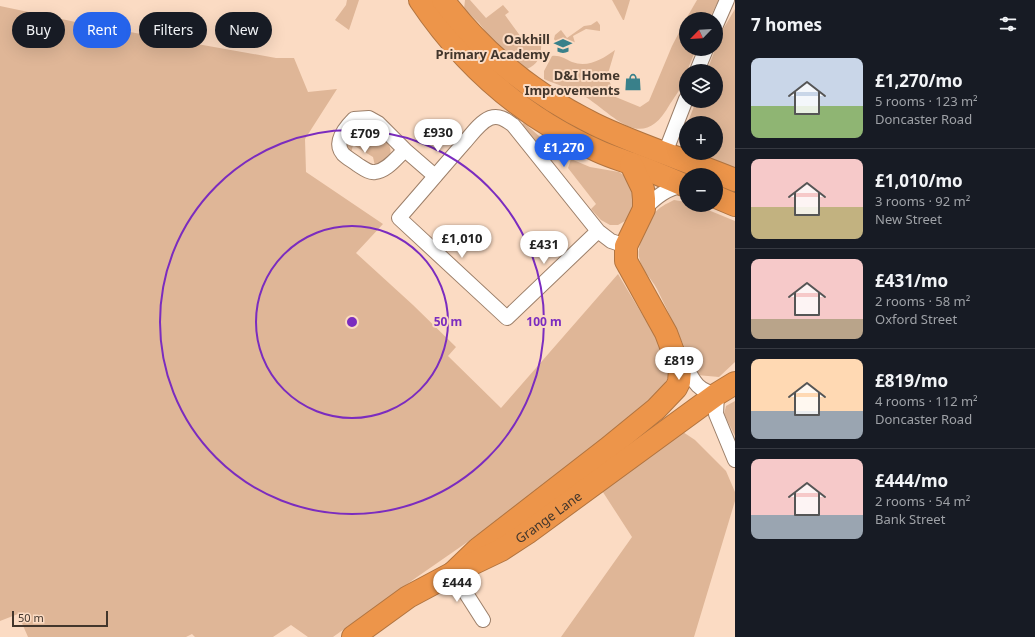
<!DOCTYPE html>
<html lang="en">
<head>
<meta charset="utf-8">
<style>
  body { margin:0; font-family:"Noto Sans",sans-serif; background:#242831; color:#f1f3f6; height:100vh; display:flex; flex-direction:column; font-size:15px; white-space:nowrap }
  * { box-sizing:border-box; margin:0 }
  p { font-size:13px; color:#9ea1a6 }
  .icon { flex:none; width:22px; height:22px; fill:none; stroke:currentColor; stroke-width:2; stroke-linecap:round; stroke-linejoin:round }
  .map { position:relative; flex:1; overflow:hidden }
  .drawer { display:flex; flex-direction:column; background:#171b24; width:300px }
  .drawer>* { flex:none }
  .hud { position:absolute; left:12px; top:12px; width:380px; height:36px; display:flex; gap:8px }
  .needle { width:26px; rotate:245deg }
  .tools { position:absolute; left:679px; top:12px; display:grid; gap:8px }
  .tools a { display:grid; place-items:center; width:44px; height:44px; border-radius:50%; background:#171b24; box-shadow:0 4px 16px #0002; font-size:20px }
  .scale { position:absolute; left:12px; bottom:10px; width:96px; box-sizing:border-box; padding-left:4px; border:2px solid #42362c; border-top:0; font-size:11px; line-height:14px; white-space:nowrap; color:#42362c; -webkit-text-stroke:3px #fbdbc3; paint-order:stroke }
  .price { position:absolute; translate:-50% -34px; padding:0 9px; border-radius:14px; background:#fff; color:#222; font-size:13px; line-height:26px; filter:drop-shadow(0 1px 2px #0008) }
  .price::after { content:''; position:absolute; left:50%; top:24px; width:12px; height:9px; margin-left:-6px; background:inherit; clip-path:polygon(0 0,100% 0,50% 100%) }
  .price.on { background:#2563eb; color:#fff }
  ul { padding:0; list-style:none }
  li { display:flex; align-items:center; gap:12px; height:100px; padding:0 16px }
  li+li { border-top:1px solid #363941 }
  li span { display:grid; place-items:center; flex:none; width:112px; height:80px; border-radius:8px; color:#555 }
  li>.icon { margin-inline-start:auto }
  span .icon { width:48px; height:48px; fill:#fffc; stroke-width:1 }
  li b { font-size:17px }
  h2 { display:flex; justify-content:space-between; align-items:center; height:48px; padding:0 16px; font-size:17px }
  .pill { padding:0 14px; border-radius:18px; background:#171b24; box-shadow:0 4px 16px #0002; font-size:14px; line-height:36px }
  .pill.on { background:#2563eb; color:#fff }
  main { display:flex; flex:1; min-height:0 }
  .map>svg:first-child { display:block }
</style>
</head>
<body>
<main>
<div class="map">
<svg width="735" height="637" viewBox="0 0 735 637">
  <rect width="100%" height="100%" fill="#fbdbc3"/>
  <!-- green -->
  <g fill="#dfb697">
    <polygon points="347,0 359,0 349,30 335,20 346,5"/>
    <path d="M 465,0 L 470,0 L 486,18 L 503,5 L 509,12 L 505,15 L 521,37 L 527,41 L 541,43 C 542,56 538,64 527,69 L 492,40 L 479,23 L 464,9 Z"/>
    <polygon points="612,0 630,0 624,20 623,20"/>
    <polygon points="697,0 719,0 709,19 686,19"/>
    <polygon points="0,6 85,24 276,58 294,58 308,92 337,89 305,139 306,172 383,224 356,253 413,305 456,347 448,356 501,408 618,274 661,346 669,376 655,399 541,491 417,577 333,637 308,637 291,625 273,637 195,637 192,634 186,637 28,637 18,614 0,621"/>
    <polygon points="735,9 735,168 699,153 716,153 716,123 688,122 696,101 716,101 716,71 707,71 722,31"/>
    <path d="M 686,19 L 686,49 L 696,49 L 687,71 L 686,71 C 686,82 676,95 670,104 C 643,153 617,118 586,97 C 574,89 557,85 544,79 L 544,71 L 552,56 C 560,55 565,59 572,62 C 588,68 603,59 615,50 L 607,77 L 611,85 L 606,93 L 640,107 L 649,101 L 672,46 Z"/>
    <polygon points="597,21 600,25 600,31 586,29 573,36 575,43 572,45 557,44 554,39 555,35 561,30 567,38 584,26 591,25"/>
    <path d="M 359,123 L 370,124 C 379,133 400,148 386,161 C 382,164 380,165 375,166 L 373,157 L 353,145 L 351,154 C 339,140 348,133 359,123 Z"/>
    <polygon points="524,123 553,148 566,155 562,162 554,152 548,156 543,154 520,125"/>
    <polygon points="571,159 590,167 619,172 628,178 635,198 630,214 625,221 618,225 610,225 601,220 591,209 596,204 568,168"/>
    <path d="M 674,200 L 686,202 L 686,205 L 696,205 L 735,221 L 735,362 L 719,377 L 697,375 C 684,346 671,317 657,289 C 650,276 642,272 639,257 C 637,247 647,221 654,214 C 659,207 666,204 674,200 Z"/>
    <polygon points="735,401 735,436 724,414 726,406"/>
    <polygon points="683,432 695,440 726,471 735,492 735,501 694,637 561,637 632,537 599,486"/>
  </g>
  <g fill="none" stroke-linecap="round" stroke-linejoin="round">
    <!-- street casing -->
    <g stroke="#9c7f69" stroke-width="16">
      <g id="street">
        <polyline points="716,25 727,0"/>
        <polyline points="697,71 706,49"/>
        <path d="M 405,150 L 378,123 L 369,118 L 354,119 C 345,128 333,142 343,154 C 347,158 353,161 358,165 C 363,168 369,173 375,172 C 387,171 396,158 405,150 L 435,176"/>
        <polyline points="665,153 686,99"/>
        <path d="M 644,209 C 657,196 666,189 684,185"/>
        <path d="M 598,231 L 507,318 L 399,218 C 421,193 442,168 464,143 C 471,135 480,122 490,118 C 500,115 506,120 513,125 L 598,231 L 611,241 L 626,246"/>
        <path d="M 681,358 C 692,376 694,391 717,394 L 716,414 L 735,460"/>
        <polyline points="453,573 483,620"/>
      </g>
    </g>
    <!-- highway casing -->
    <g stroke="#b17440" stroke-width="24">
      <g id="highway">
        <path d="M 420,0 C 465,67 524,118 598,151 C 611,157 625,161 638,166 C 654,172 670,179 686,186"/>
        <path d="M 443,0 C 483,53 535,95 594,124 C 639,146 689,161 735,180"/>
        <polyline points="716,197 735,205"/>
        <polyline points="453,573 478,549 607,449 656,409 676,388 679,382 680,370 666,333 626,261 626,246 644,209 644,199 643,189 631,164"/>
        <path id="s1" d="M 353,637 L 408,597 L 453,573 L 501,550 L 527,533 L 717,394 L 735,383"/>
      </g>
    </g>
    <!-- street -->
    <use href="#street" stroke="#fff" stroke-width="14"/>
    <!-- highway -->
    <use href="#highway" stroke="#ed954a" stroke-width="22"/>
  </g>
  <!-- distance rings -->
  <g fill="none" stroke="#7b2cbf" stroke-width="2">
    <circle cx="352" cy="322" r="96"/>
    <circle cx="352" cy="322" r="192"/>
  </g>
  <!-- icons -->
  <defs>
    <g id="school-bare" transform="scale(1.38)"><path d="M0-5L7-2L0 1L-7-2ZM-4 1L0 2.5L4 1V4Q0 6-4 4Z" fill="#39808a" stroke="#fbdbc3" stroke-width="2.5" paint-order="stroke"/></g>
    <g id="shop-bare" transform="scale(1.38)"><path d="M-5-2.5h2.3a2.7 3.5 0 0 1 5.4 0H5L5.5 6h-11ZM-1.5-2.5h3a1.5 2.3 0 0 0-3 0Z" fill="#39808a" stroke="#fbdbc3" stroke-width="2.5" paint-order="stroke"/></g>
  </defs>
  <g fill-rule="evenodd">
    <use href="#school-bare" x="563" y="46"/>
    <use href="#shop-bare" x="633" y="82"/>
  </g>
  <g text-anchor="middle" dominant-baseline="central" stroke-width="4" stroke-linejoin="round" paint-order="stroke">
    <!-- poi labels -->
    <g font-size="13" font-weight="bold" fill="#42362c" stroke="#fbdbc3" text-anchor="end">
      <text x="550" y="39">Oakhill<tspan x="550" dy="15">Primary Academy</tspan></text>
      <text x="620" y="75">D&amp;I Home<tspan x="620" dy="15">Improvements</tspan></text>
    </g>
    <!-- street labels -->
    <g font-size="13" fill="#42362c" stroke="#fbdbc3">
      <text stroke="none"><textPath href="#s1" startOffset="230">Grange Lane</textPath></text>
    </g>
  </g>
  <circle cx="352" cy="322" r="6" fill="#7b2cbf" stroke="#fbdbc3" stroke-width="2"/>
  <g font-size="12" text-anchor="middle" font-weight="bold" fill="#7b2cbf" stroke="#fbdbc3" stroke-width="4" stroke-linejoin="round" paint-order="stroke">
    <text x="448" y="326">50 m</text>
    <text x="544" y="326">100 m</text>
  </g>
</svg>
<div class="tools">
<a><svg class="needle" viewBox="-14 -14 28 28"><path d="M0-13l5 13h-10z" fill="#e53935"/><path d="M0 13l5-13h-10z" fill="#9ea1a6"/></svg></a>
<a><svg class="icon" aria-label="layers" viewBox="0 0 24 24"><path d="M12 4l9 5-9 5-9-5zM3 14l9 5 9-5"/></svg></a>
<a>+</a>
<a>−</a>
</div>
<div class="scale">50 m</div>
<b class="price" style="left:438px;top:153px">£930</b>
<b class="price" style="left:365px;top:154px">£709</b>
<b class="price on" style="left:564px;top:168px">£1,270</b>
<b class="price" style="left:462px;top:259px">£1,010</b>
<b class="price" style="left:544px;top:265px">£431</b>
<b class="price" style="left:679px;top:381px">£819</b>
<b class="price" style="left:457px;top:603px">£444</b>
<div class="hud">
<a class="pill">Buy</a>
<a class="pill on">Rent</a>
<a class="pill">Filters</a>
<a class="pill">New</a>
</div>
</div>
<section class="drawer">
<h2>7 homes<svg class="icon" aria-label="filters" viewBox="0 0 24 24"><path d="M4 7h16M4 17h16"/><circle cx="9" cy="7" r="2"/><circle cx="15" cy="17" r="2"/></svg></h2>
<ul>
<li><span style="background:linear-gradient(#c9d6e8 60%,#8fb573 0)"><svg class="icon" aria-label="home" viewBox="0 0 24 24"><path d="M3 11l9-7 9 7M6 9v11h12V9"/></svg></span><div><b>£1,270/mo</b><p>5 rooms · 123 m²</p><p>Doncaster Road</p></div></li>
<li><span style="background:linear-gradient(#f6c9c9 60%,#c2b280 0)"><svg class="icon" aria-label="home" viewBox="0 0 24 24"><path d="M3 11l9-7 9 7M6 9v11h12V9"/></svg></span><div><b>£1,010/mo</b><p>3 rooms · 92 m²</p><p>New Street</p></div></li>
<li><span style="background:linear-gradient(#f6c9c9 75%,#b9a48a 0)"><svg class="icon" aria-label="home" viewBox="0 0 24 24"><path d="M3 11l9-7 9 7M6 9v11h12V9"/></svg></span><div><b>£431/mo</b><p>2 rooms · 58 m²</p><p>Oxford Street</p></div></li>
<li><span style="background:linear-gradient(#ffd9b3 65%,#9aa5b1 0)"><svg class="icon" aria-label="home" viewBox="0 0 24 24"><path d="M3 11l9-7 9 7M6 9v11h12V9"/></svg></span><div><b>£819/mo</b><p>4 rooms · 112 m²</p><p>Doncaster Road</p></div></li>
<li><span style="background:linear-gradient(#f6c9c9 70%,#9aa5b1 0)"><svg class="icon" aria-label="home" viewBox="0 0 24 24"><path d="M3 11l9-7 9 7M6 9v11h12V9"/></svg></span><div><b>£444/mo</b><p>2 rooms · 54 m²</p><p>Bank Street</p></div></li>
</ul>
</section>
</main>
</body>
</html>
